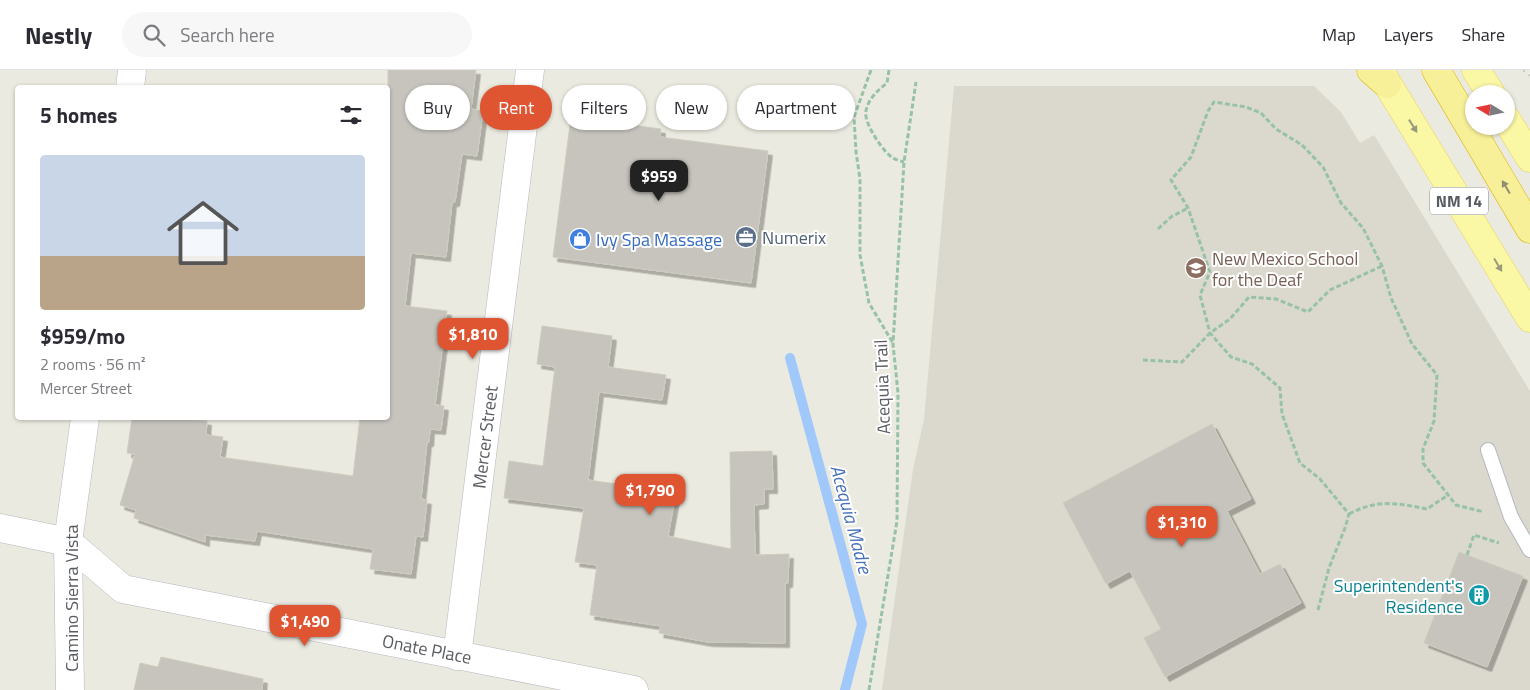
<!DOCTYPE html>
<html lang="en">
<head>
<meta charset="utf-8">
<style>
  body { margin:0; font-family:"Titillium Web",sans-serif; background:#f7f7f7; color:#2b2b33; height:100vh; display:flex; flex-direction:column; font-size:19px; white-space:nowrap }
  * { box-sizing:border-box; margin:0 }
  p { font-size:16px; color:#7c7c81 }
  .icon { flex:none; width:28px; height:28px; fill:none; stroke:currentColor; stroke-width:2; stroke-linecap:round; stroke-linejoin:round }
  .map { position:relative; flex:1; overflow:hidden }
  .panel { position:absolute; left:15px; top:15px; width:375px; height:335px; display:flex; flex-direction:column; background:#fff; border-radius:5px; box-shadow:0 1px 4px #0004 }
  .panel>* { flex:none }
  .top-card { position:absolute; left:405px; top:15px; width:475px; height:45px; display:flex; gap:10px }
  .needle { width:32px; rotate:280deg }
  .tools { position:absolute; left:1465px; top:15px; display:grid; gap:10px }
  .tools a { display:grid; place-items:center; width:50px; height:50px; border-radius:50%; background:#fff; box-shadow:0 1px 4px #0004; font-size:25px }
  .price { position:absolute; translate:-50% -42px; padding:0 11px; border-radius:10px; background:#df5532; color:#fff; font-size:16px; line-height:32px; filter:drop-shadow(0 1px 2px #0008) }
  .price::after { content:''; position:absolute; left:50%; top:30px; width:15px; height:11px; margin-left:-8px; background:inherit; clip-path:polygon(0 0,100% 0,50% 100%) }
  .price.current { background:#222; color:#fff }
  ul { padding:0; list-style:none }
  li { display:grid; align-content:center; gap:10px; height:265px; padding:0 25px }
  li+li { border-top:1px solid #e1e1e2 }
  li span { display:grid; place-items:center; height:155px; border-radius:5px; color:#555 }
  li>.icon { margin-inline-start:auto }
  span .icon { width:90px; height:90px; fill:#fffc; stroke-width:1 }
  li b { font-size:21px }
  h2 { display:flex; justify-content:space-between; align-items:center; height:60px; padding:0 25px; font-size:21px }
  .tag { padding:0 18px; border-radius:22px; background:#fff; box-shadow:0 1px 4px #0004; font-size:18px; line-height:45px }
  .tag.current { background:#df5532; color:#fff }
  header { display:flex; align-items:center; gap:30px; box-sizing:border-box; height:70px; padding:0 25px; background:#fff; border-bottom:1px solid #e1e1e2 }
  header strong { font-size:24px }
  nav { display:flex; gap:28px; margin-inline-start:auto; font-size:18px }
  .search { width:350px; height:45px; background:#f7f7f7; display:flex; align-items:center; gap:12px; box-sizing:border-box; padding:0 18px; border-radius:28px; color:#7c7c81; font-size:19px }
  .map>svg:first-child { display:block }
</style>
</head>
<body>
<header>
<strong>Nestly</strong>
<div class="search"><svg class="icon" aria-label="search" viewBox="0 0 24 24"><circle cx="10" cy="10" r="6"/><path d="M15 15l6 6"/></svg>Search here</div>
<nav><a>Map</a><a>Layers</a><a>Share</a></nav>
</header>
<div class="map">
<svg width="1530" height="620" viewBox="0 0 1530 620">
  <defs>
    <filter id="shadow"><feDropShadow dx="4.5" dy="4.5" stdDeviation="0" flood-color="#0004"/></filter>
  </defs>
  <rect width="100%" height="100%" fill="#ebeae0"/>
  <!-- education -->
  <polygon fill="#dbd9ce" points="954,16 1314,16 1341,42 1360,73 1374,65 1530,321 1530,620 882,620 913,399 924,349"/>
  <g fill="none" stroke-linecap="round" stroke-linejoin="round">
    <!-- stream -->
    <polyline stroke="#a0c8fa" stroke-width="10" points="790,288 862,554 845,620"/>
  </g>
  <!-- building -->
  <g fill="#c6c4bd" stroke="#cfccbe" filter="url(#shadow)">
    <polygon points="388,0 476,0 471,39 483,41 477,86 462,84 455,132 452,132 446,187 411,183 405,236 447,241 435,335 444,336 441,360 430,359 429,372 427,372 421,429 427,430 423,467 416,466 411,504 370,499 373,479 257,461 255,471 205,465 205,472 134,448 136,440 120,435 135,384 127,383 132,348 178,348 207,351 206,365 223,367 220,387 353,406 360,348 388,348"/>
    <polygon points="571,47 661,59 660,67 768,81 751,213 553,187"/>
    <polygon points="542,256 612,266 608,297 666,305 662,330 599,322 588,410 676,422 668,466 731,479 730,382 772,381 773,419 764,419 764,434 754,435 755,485 789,484 788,513 785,513 785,573 708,572 659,563 661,556 590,545 597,495 575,492 584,438 504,428 509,391 543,396 555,297 537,294"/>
    <polygon points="1212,354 1251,429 1227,441 1260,504 1280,494 1301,533 1165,607 1144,568 1161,559 1130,501 1106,514 1063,433"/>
    <polygon points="1459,482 1523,506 1487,597 1424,573"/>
    <polygon points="161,587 263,609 262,620 134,620 140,593 158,597"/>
  </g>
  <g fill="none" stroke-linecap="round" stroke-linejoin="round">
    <!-- service casing -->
    <g stroke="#b5b7bc" stroke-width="16">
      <polyline id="service" points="1488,380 1511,447 1530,480"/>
    </g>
    <!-- minor casing -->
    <g stroke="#b5b7bc" stroke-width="29">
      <g id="minor">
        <polyline points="130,18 132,0"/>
        <polyline points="0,458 68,472 123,519 634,620"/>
        <polyline points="457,586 530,0"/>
        <polyline points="70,620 68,472 85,348"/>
      </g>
    </g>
    <!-- primary casing -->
    <g stroke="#e9d35b" stroke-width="29">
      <g id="primary">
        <polyline points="1379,0 1530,248"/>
        <polyline points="1476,0 1491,24"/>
        <polyline points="1506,49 1530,88"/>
      </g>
    </g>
    <!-- trunk casing -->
    <g stroke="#deb70c" stroke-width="29">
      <g id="trunk">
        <polyline points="1371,0 1387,14"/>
        <polyline points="1436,0 1530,159"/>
      </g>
    </g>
    <!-- path -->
    <g stroke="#97c2a8" stroke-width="3" stroke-dasharray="5 2.5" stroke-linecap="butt">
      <polyline points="871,0 854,47 856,82 860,109 860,185 869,233 893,273"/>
      <path d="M 889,0 L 887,13 C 878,20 868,29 866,41 C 863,52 883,82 893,88 C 896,90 901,91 904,92"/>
      <polyline points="1158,159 1171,147 1188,138"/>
      <polyline points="1143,290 1182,292 1210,263 1230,249 1249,227 1276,229 1308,242 1330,220 1382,196"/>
      <path d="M 1349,444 C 1377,429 1397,433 1427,439 L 1448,425"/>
      <polyline points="1467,485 1474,465 1499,473"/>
      <polyline points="1318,540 1329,498 1345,458 1349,444 1320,409 1300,393 1282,344 1280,318 1252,294 1231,287 1210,263 1200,225 1210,202 1188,138 1171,110 1191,87 1208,41 1214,32 1246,37 1261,43 1276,59 1302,75 1323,97 1341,133 1363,158 1382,196 1391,228 1412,274 1437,305 1434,351 1423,379 1423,393 1456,435 1484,442"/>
      <polyline points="869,620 897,451 898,323 893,274 904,92 916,12"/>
    </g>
    <!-- service -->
    <use href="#service" stroke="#fff" stroke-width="14"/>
    <!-- minor -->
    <use href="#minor" stroke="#fff" stroke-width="28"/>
    <!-- primary -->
    <use href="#primary" stroke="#faf7a5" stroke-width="28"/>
    <!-- trunk -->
    <use href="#trunk" stroke="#f8f098" stroke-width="28"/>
    <!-- rail -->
    <polyline stroke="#b1b2b2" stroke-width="4" stroke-dasharray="1 6" stroke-linecap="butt" points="1524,0 1530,5"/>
  </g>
  <!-- one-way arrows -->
  <defs><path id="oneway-solid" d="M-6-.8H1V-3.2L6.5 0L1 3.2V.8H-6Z" transform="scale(1.25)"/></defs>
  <g fill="#99997c">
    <use href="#oneway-solid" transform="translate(1413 56) rotate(58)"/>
    <use href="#oneway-solid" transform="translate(1498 195) rotate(59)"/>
  </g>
  <use fill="#908f74" href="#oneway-solid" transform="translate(1506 117) rotate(-121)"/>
  <!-- icons -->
  <defs>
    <g id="office-disc" transform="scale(1.125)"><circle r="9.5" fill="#5c6f8a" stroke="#fff"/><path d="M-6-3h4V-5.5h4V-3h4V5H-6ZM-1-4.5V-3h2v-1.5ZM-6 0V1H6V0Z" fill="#fff"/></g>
    <g id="shop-disc" transform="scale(1.125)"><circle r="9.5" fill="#3f7fe0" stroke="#fff"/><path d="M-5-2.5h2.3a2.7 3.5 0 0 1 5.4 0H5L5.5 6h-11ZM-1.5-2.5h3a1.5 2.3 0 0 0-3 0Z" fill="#fff"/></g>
    <g id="school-disc" transform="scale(1.125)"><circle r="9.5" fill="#8d6e63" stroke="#fff"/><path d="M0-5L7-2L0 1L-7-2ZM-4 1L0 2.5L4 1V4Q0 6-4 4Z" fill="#fff"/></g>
    <g id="building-disc" transform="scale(1.125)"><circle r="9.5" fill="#0f9aa8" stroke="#fff"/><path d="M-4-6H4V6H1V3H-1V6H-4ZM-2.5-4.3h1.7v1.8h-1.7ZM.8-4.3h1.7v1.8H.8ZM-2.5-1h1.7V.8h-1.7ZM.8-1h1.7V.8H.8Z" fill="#fff"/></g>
  </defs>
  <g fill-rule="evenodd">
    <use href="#office-disc" x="746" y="167"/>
    <use href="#shop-disc" x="580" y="169"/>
    <use href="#school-disc" x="1196" y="198"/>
    <use href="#building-disc" x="1479" y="525"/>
  </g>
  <g text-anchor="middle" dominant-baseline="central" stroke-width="4" stroke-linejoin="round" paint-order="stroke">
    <!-- shield labels -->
    <rect fill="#fff" stroke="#8a8c90" stroke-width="1" x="1430" y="117.5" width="58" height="27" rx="4"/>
    <g font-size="16" font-weight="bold" fill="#585b60">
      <text x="1459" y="131">NM 14</text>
    </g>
    <!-- service labels -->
    <g font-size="18" fill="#4e5e75" stroke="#fff" text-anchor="start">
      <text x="762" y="167">Numerix</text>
    </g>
    <!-- shop labels -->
    <g font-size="18" fill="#366cbe" stroke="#fff" text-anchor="start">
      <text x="596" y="169">Ivy Spa Massage</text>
    </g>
    <!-- education labels -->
    <g font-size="18" fill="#785e54" stroke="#fff" text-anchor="start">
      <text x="1212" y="188">New Mexico School<tspan x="1212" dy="21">for the Deaf</tspan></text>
    </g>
    <!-- street labels -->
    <g font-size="18" fill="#585b60" stroke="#fff">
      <text transform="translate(882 317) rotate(-92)">Acequia Trail</text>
      <text transform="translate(485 367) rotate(-83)">Mercer Street</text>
      <text transform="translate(71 528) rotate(-90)">Camino Sierra Vista</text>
      <text transform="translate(427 579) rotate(11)">Onate Place</text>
    </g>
    <!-- culture labels -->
    <g font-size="18" fill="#0d838f" stroke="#fff" text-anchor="end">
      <text x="1463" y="515">Superintendent's<tspan x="1463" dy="21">Residence</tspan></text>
    </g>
    <!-- water labels -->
    <g font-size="19" font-style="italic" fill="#4670bb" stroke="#fff">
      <text transform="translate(852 449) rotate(75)">Acequia Madre</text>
    </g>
  </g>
</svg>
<div class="tools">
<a><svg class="needle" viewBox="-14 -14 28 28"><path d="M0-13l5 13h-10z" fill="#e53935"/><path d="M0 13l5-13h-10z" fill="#7c7c81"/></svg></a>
</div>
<b class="price current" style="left:659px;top:132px">$959</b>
<b class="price" style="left:473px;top:290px">$1,810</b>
<b class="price" style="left:650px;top:446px">$1,790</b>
<b class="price" style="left:1182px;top:478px">$1,310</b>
<b class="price" style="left:305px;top:577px">$1,490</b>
<div class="top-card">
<a class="tag">Buy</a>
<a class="tag current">Rent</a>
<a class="tag">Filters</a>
<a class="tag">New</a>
<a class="tag">Apartment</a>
</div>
<section class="panel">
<h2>5 homes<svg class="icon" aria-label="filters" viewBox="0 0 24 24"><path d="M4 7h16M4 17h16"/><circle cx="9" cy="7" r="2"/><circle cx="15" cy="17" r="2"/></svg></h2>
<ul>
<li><span style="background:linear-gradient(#c9d6e8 65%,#b9a48a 0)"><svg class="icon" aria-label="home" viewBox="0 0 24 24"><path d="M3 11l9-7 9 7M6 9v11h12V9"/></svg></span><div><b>$959/mo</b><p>2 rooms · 56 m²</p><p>Mercer Street</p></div></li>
</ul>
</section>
</div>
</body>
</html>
